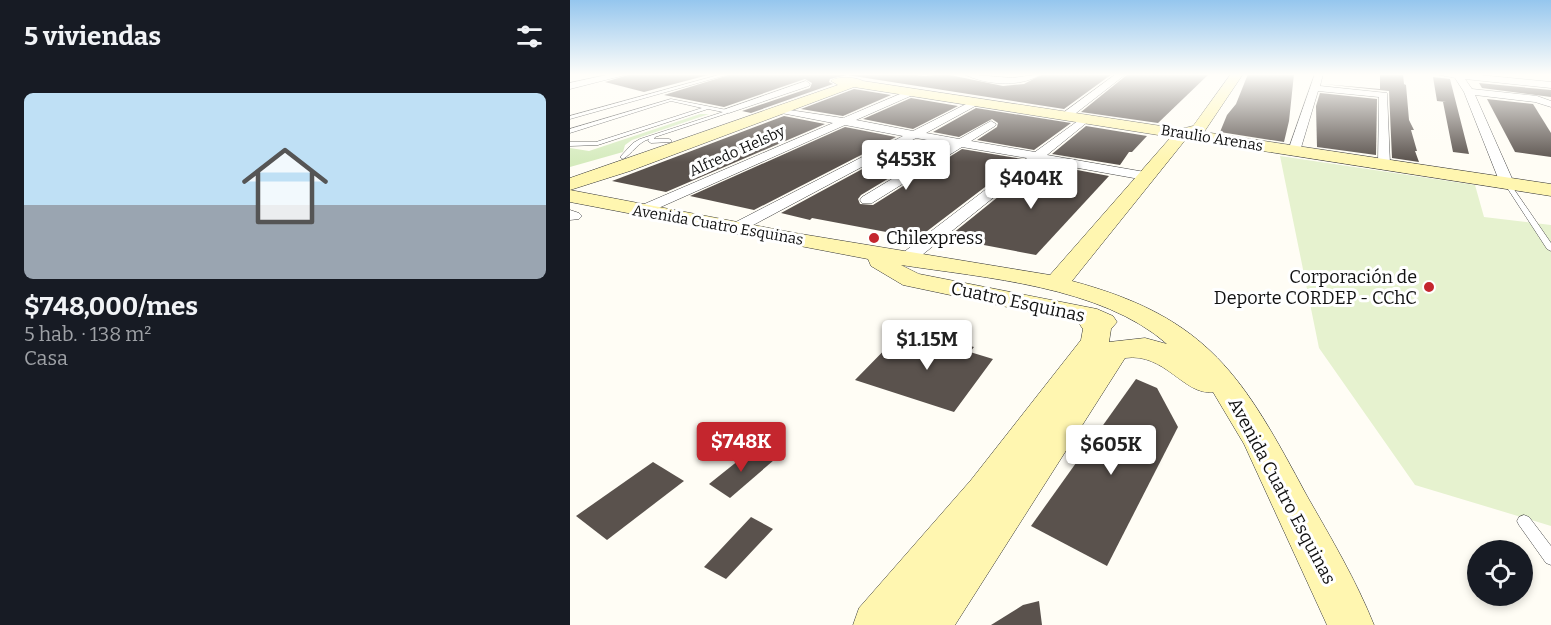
<!DOCTYPE html>
<html lang="es">
<head>
<meta charset="utf-8">
<style>
  body { margin:0; font-family:Bitter,serif; background:#242831; color:#f1f3f6; height:100vh; display:flex; flex-direction:column; font-size:22px; white-space:nowrap }
  * { box-sizing:border-box; margin:0 }
  p { font-size:20px; color:#9ea1a6 }
  .icon { flex:none; width:33px; height:33px; fill:none; stroke:currentColor; stroke-width:2; stroke-linecap:round; stroke-linejoin:round }
  .map { position:relative; flex:1; overflow:hidden }
  .side { display:flex; flex-direction:column; background:#171b24; width:570px }
  .side>* { flex:none }
  .tools { position:absolute; left:897px; top:540px; display:grid; gap:12px }
  .tools a { display:grid; place-items:center; width:66px; height:66px; border-radius:50%; background:#171b24; box-shadow:0 3px 9px #0003; font-size:30px }
  .price { position:absolute; translate:-50% -51px; padding:0 14px; border-radius:6px; background:#fff; color:#222; font-size:20px; line-height:39px; filter:drop-shadow(0 2px 3px #0008) }
  .price::after { content:''; position:absolute; left:50%; top:36px; width:18px; height:14px; margin-left:-9px; background:inherit; clip-path:polygon(0 0,100% 0,50% 100%) }
  .price.selected { background:#c4262e; color:#fff }
  ul { padding:0; list-style:none }
  li { display:grid; align-content:center; gap:12px; height:318px; padding:0 24px }
  li span { display:grid; place-items:center; height:186px; border-radius:9px; color:#555 }
  li>.icon { margin-inline-start:auto }
  span .icon { width:108px; height:108px; fill:#fffc; stroke-width:1 }
  li b { font-size:26px }
  h2 { display:flex; justify-content:space-between; align-items:center; height:72px; padding:0 24px; font-size:26px }
  main { display:flex; flex:1; min-height:0 }
  .map>svg:first-child { display:block }
</style>
</head>
<body>
<main>
<section class="side">
<h2>5 viviendas<svg class="icon" aria-label="filters" viewBox="0 0 24 24"><path d="M4 7h16M4 17h16"/><circle cx="9" cy="7" r="2"/><circle cx="15" cy="17" r="2"/></svg></h2>
<ul>
<li><span style="background:linear-gradient(#bfe0f5 60%,#9aa5b1 0)"><svg class="icon" aria-label="home" viewBox="0 0 24 24"><path d="M3 11l9-7 9 7M6 9v11h12V9"/></svg></span><div><b>$748,000/mes</b><p>5 hab. · 138 m²</p><p>Casa</p></div></li>
</ul>
</section>
<div class="map">
<svg width="981" height="625" viewBox="0 0 981 625">
  <rect width="100%" height="100%" fill="#fffdf5"/>
  <!-- green -->
  <polygon fill="#d5ebbd" points="130,114 139,114 62,140 55,145 53,152 0,167 0,148 19,151"/>
  <!-- pitch -->
  <polygon fill="#e6f2cf" points="710,156 905,185 914,217 981,225 981,526 845,485 749,348"/>
  <!-- building -->
  <g fill="#5a524d">
    <polygon points="61,74 142,74 74,92 35,82"/>
    <polygon points="162,74 339,74 354,76 375,74 433,86 454,84 473,74 542,74 494,109 277,75 260,79 259,82 263,84 181,113 172,111 240,88 242,83 235,79 154,107 94,95"/>
    <polygon points="558,74 639,74 588,123 511,112"/>
    <polygon points="678,74 724,74 719,121 714,142 650,132 657,115 666,104"/>
    <polygon points="810,74 833,74 834,84 836,85 839,120 844,130 841,130 847,151 845,151 849,162 822,158 819,91 753,84 810,89"/>
    <polygon points="863,77 880,79 899,154 883,152 873,102 876,102 867,101"/>
    <polygon points="909,83 981,90 981,97 912,88"/>
    <polygon points="284,89 321,95 273,116 231,109"/>
    <polygon points="750,93 807,99 806,155 747,147 746,106"/>
    <polygon points="341,98 388,106 343,129 293,119"/>
    <polygon points="917,99 963,104 981,133 981,157 945,152"/>
    <polygon points="406,108 501,123 464,150 407,140 427,127 428,123 422,119 389,137 363,132"/>
    <polygon points="214,116 255,124 96,192 42,181"/>
    <polygon points="516,126 577,136 562,152 559,152 550,165 482,154"/>
    <polygon points="275,127 326,137 184,210 120,196"/>
    <polygon points="346,140 374,145 291,195 288,199 290,204 303,205 392,149 452,159 348,238 242,218 240,220 211,213"/>
    <polygon points="470,163 539,176 466,255 377,238"/>
    <polygon points="331,333 377,346 382,341 404,347 400,352 423,359 384,412 285,380"/>
    <polygon points="566,379 587,388 608,427 537,566 461,526"/>
    <polygon points="184,448 204,460 160,498 139,484"/>
    <polygon points="83,462 114,481 37,540 6,516"/>
    <polygon points="181,517 203,529 156,579 134,567"/>
    <polygon points="469,601 472,625 421,625 453,605"/>
  </g>
  <g fill="none" stroke-linecap="round" stroke-linejoin="round">
    <!-- lane casing -->
    <g stroke="#444" stroke-width="1">
      <g id="lane">
        <polygon points="152,74 160,74 0,119 0,116"/>
        <path d="M 101,99 L 157,110 L 158,113 L 85,137 L 84,139 L 99,139 L 101,140 L 101,142 L 81,143 L 78,141 L 79,139 C 67,143 63,153 53,159 L 50,157 L 51,156 L 63,143 L 70,139 L 153,112 L 138,109 L 28,145 L 0,146 L 0,142 L 26,142 L 132,108 L 101,101 L 0,133 L 0,129 Z"/>
        <polygon points="935,182 939,182 981,243 981,251 977,249 934,183"/>
        <polygon points="954,515 959,517 981,546 981,565 976,563 949,525 947,521 949,517"/>
      </g>
    </g>
    <!-- street casing -->
    <g stroke="#444" stroke-width="1">
      <g id="street">
        <polygon points="41,74 59,74 0,89 0,83"/>
        <path d="M 394,74 L 442,78 L 471,74 C 452,88 414,85 394,74 Z"/>
        <polygon points="546,74 556,74 501,117 493,117 493,113"/>
        <polygon points="745,74 753,74 750,86 817,93 820,164 818,167 810,167 808,164 809,97 748,91 730,151 728,154 720,154 718,151"/>
        <polygon points="865,74 899,74 981,82 981,88 895,79 902,89 967,96 981,101 981,107 965,102 905,95 944,183 942,186 932,186 930,183 894,92 885,78"/>
        <polygon points="236,81 240,84 239,86 159,113 150,111"/>
        <polygon points="342,89 345,90 345,94 286,120 343,131 406,99 409,100 409,104 356,133 389,139 421,121 426,124 425,126 401,141 465,152 516,115 521,118 520,120 477,155 575,172 582,176 575,180 469,161 342,263 330,263 327,259 330,255 457,158 392,147 302,203 292,203 290,200 292,197 380,144 346,138 172,231 160,231 158,228 160,225 333,136 275,125 75,214 65,214 63,211 65,208 263,123 206,112 206,108 273,118"/>
        <polygon points="0,210 9,213 12,216 9,219 0,220"/>
      </g>
    </g>
    <!-- secondary casing -->
    <g stroke="#333" stroke-width="1">
      <path id="secondary" d="M 661,74 L 673,74 L 634,132 L 981,184 L 981,196 L 616,139 L 502,281 C 640,318 673,377 737,496 C 761,538 786,580 804,625 L 757,625 L 674,444 L 643,392 C 614,396 595,352 555,358 L 385,625 L 283,625 L 289,608 L 401,480 L 511,340 L 513,329 L 508,322 L 333,285 L 301,266 L 298,259 L 0,202 L 0,190 L 225,233 L 480,275 L 601,137 L 284,87 L 60,171 L 0,190 L 0,178 L 268,85 L 261,81 C 267,76 286,77 293,81 L 611,129 L 623,126 ZM 331,265 C 415,278 531,286 597,344 L 575,338 L 539,342 L 541,329 L 547,322 L 543,316 L 527,309 L 349,274 Z"/>
    </g>
    <!-- lane -->
    <use href="#lane" fill="#fff" fill-rule="evenodd"/>
    <!-- street -->
    <use href="#street" fill="#fff" fill-rule="evenodd"/>
    <!-- secondary -->
    <use href="#secondary" fill="#fff6b0" fill-rule="evenodd"/>
  </g>
  <!-- sky -->
  <linearGradient id="sky" x2="0" y2="1"><stop stop-color="#95c6ee"/><stop offset="0.46" stop-color="#fffefa"/><stop offset="1" stop-color="#fffefa" stop-opacity="0"/></linearGradient>
  <rect width="981" height="162" fill="url(#sky)"/>
  <!-- markers -->
  <g fill="#c4262e" stroke="#fff" stroke-width="2">
    <circle cx="304" cy="238" r="6"/>
    <circle cx="859" cy="287" r="6"/>
  </g>
  <g text-anchor="middle" dominant-baseline="central" stroke-width="6" stroke-linejoin="round" paint-order="stroke">
    <!-- far-street labels -->
    <g font-size="15" fill="#111" stroke="#fff">
      <text transform="translate(642 138) rotate(9)">Braulio Arenas</text>
      <text transform="translate(167 151) rotate(-24)">Alfredo Helsby</text>
      <text transform="translate(148 225) rotate(10)">Avenida Cuatro Esquinas</text>
    </g>
    <!-- poi labels -->
    <g font-size="18" fill="#111" stroke="#fff" text-anchor="start">
      <text x="316" y="238">Chilexpress</text>
      <text x="847" y="277" text-anchor="end">Corporación de<tspan x="847" dy="21">Deporte CORDEP - CChC</tspan></text>
    </g>
    <!-- street labels -->
    <g font-size="18" fill="#111" stroke="#fff">
      <text transform="translate(448 302) rotate(12)">Cuatro Esquinas</text>
      <text transform="translate(712 491) rotate(62)">Avenida Cuatro Esquinas</text>
    </g>
  </g>
</svg>
<div class="tools">
<a><svg class="icon" aria-label="locate" viewBox="0 0 24 24"><circle cx="12" cy="12" r="6"/><path d="M12 2v4M12 18v4M2 12h4M18 12h4"/></svg></a>
</div>
<b class="price" style="left:336px;top:191px">$453K</b>
<b class="price" style="left:461px;top:210px">$404K</b>
<b class="price" style="left:357px;top:371px">$1.15M</b>
<b class="price selected" style="left:171px;top:473px">$748K</b>
<b class="price" style="left:541px;top:476px">$605K</b>
</div>
</main>
</body>
</html>
